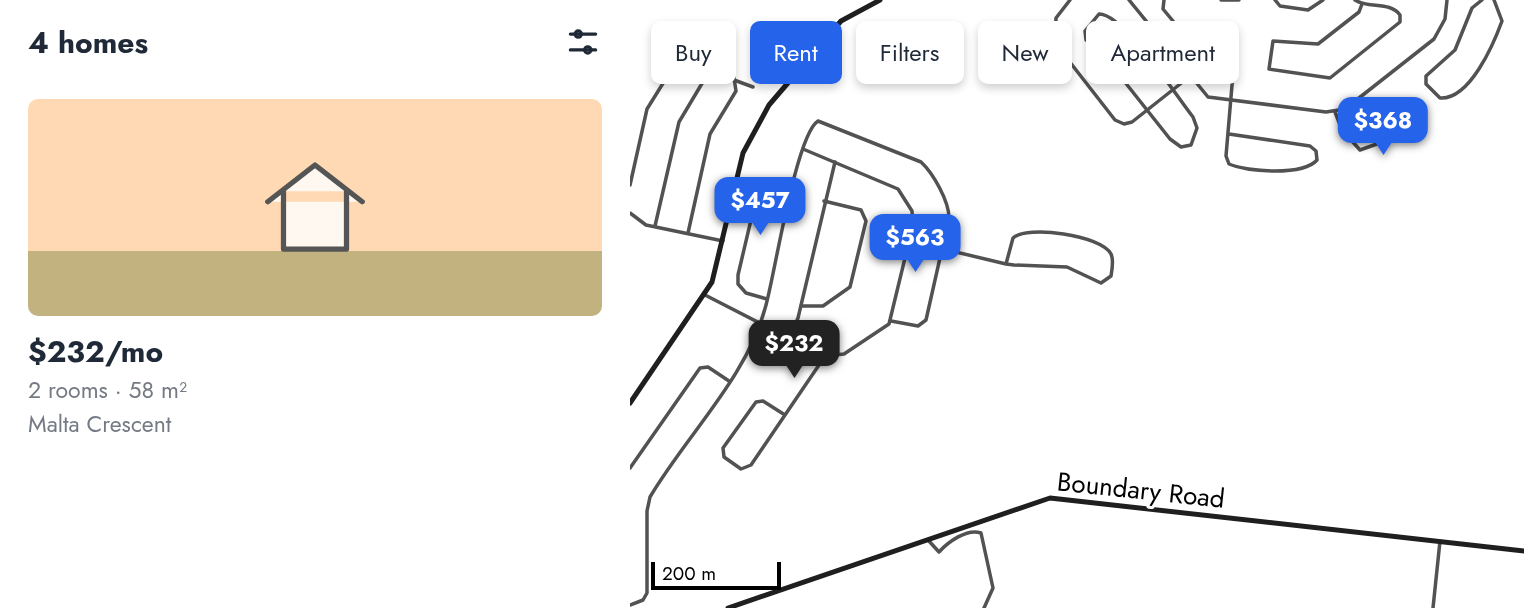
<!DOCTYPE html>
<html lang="en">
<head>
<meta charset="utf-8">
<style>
  body { margin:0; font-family:Jost,sans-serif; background:#f6f6f7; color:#1f2937; height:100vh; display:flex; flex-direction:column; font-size:26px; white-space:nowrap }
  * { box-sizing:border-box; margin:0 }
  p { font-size:23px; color:#747a83 }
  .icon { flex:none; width:38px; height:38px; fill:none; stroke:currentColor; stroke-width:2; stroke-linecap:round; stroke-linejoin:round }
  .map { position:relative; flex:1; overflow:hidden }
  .drawer { display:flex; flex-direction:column; background:#fff; width:630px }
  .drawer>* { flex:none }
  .banner { position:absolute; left:21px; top:21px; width:665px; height:63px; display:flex; gap:14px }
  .scale { position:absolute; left:21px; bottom:18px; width:130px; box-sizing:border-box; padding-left:7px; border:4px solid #000; border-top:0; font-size:19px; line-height:24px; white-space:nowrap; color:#000; -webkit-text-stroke:5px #fff; paint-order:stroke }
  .price { position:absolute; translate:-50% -60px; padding:0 16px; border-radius:14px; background:#2563eb; color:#fff; font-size:23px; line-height:46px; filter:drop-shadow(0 2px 4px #0008) }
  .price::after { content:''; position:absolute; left:50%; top:42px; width:21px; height:16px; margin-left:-10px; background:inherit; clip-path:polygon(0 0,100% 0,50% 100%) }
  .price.on { background:#222; color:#fff }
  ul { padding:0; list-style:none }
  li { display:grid; align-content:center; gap:14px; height:371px; padding:0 28px }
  li span { display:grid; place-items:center; height:217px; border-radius:10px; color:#555 }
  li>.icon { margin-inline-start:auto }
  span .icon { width:126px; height:126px; fill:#fffc; stroke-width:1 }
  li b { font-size:30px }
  h2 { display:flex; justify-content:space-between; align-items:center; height:84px; padding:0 28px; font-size:30px }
  .pill { padding:0 24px; border-radius:10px; background:#fff; box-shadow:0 4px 10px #0003; font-size:24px; line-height:63px }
  .pill.on { background:#2563eb; color:#fff }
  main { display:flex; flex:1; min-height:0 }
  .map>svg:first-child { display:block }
</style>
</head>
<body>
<main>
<section class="drawer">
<h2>4 homes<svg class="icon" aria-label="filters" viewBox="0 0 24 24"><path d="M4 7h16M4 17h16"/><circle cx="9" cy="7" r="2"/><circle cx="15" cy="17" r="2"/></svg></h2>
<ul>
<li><span style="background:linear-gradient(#ffd9b3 70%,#c2b280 0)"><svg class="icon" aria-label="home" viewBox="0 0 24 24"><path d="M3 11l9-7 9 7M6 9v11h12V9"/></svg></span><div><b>$232/mo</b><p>2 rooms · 58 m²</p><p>Malta Crescent</p></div></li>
</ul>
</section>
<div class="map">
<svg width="894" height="608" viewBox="0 0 894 608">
  <rect width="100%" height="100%" fill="#fff"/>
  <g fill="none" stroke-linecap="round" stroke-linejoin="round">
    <!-- street -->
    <g stroke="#525252" stroke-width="3.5">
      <polyline points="440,0 426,18 425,43 485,120 494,124 502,122 559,77"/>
      <polyline points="499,0 578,97 696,112 715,109 804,39 815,19 817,0"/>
      <path d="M 534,0 L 533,9 L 548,27 L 599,34 L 606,38 L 596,156 L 599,164 C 618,172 673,176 687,160 L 686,151 L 680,146 L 599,134"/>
      <polyline points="591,0 609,0"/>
      <polyline points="645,0 650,6 678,10 693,0"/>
      <path d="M 725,0 C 739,9 760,1 770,15 L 770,22 L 700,78 L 639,69 L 643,41 L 688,44 L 729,12 L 732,4"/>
      <path d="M 852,0 L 842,8 L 825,50 L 796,76 L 796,84 L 810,98 C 840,100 864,43 872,21 L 864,0"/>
      <path d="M 469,14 C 493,13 547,97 563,117 L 567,128 L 561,145 L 551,147 L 540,139 L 475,57 L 456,40 L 455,31 Z"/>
      <polyline points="705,112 712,130 730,150 783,131 786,123 769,102 763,100 718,136"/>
      <polyline points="0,185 17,109 45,64 58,63 123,87"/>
      <polyline points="0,213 16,225 93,241"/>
      <polyline points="25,226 49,122 80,70"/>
      <polyline points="58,233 80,134 106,91 104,78"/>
      <path d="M 280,241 L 376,264 L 384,265 L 437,267 L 471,283 L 481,276 C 482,270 484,260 481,254 C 471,235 397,225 383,238 L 376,264"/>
      <polyline points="75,295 194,356 214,354 259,324 283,225 282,211 268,189 173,149"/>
      <polyline points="137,299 116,293 108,284 108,275 129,186 137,181 163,186"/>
      <polyline points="171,306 193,306 220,287 236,221 231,210 194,201"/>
      <polyline points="159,339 168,318 205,162"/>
      <polyline points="155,415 133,401 126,402 93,448 94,457 111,469 121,465 189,365 194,356"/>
      <polyline points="0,468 70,368 78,367 99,381"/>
      <path d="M 298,540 L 309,552 C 318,542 337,528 351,533 L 363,588 L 354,608"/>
      <path d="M 0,605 L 13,600 L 17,593 L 17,511 L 20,497 C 58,433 117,378 136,305 C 145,273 166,135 188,121 L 291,162 C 303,173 319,201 319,218 L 296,320 L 288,326 L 261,321"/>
      <polyline points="803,608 810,541"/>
    </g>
    <!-- secondary -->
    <g stroke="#1f1f1f" stroke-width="5">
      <polyline points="0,403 82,282 113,153 139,105 211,21 250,0"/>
      <polyline points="98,608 420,498 894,551"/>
    </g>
  </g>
  <g text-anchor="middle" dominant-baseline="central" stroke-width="6" stroke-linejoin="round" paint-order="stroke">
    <!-- street labels -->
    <g font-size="26" fill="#000" stroke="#fff">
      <text transform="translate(511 490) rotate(6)">Boundary Road</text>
    </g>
  </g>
</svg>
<div class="scale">200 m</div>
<b class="price" style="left:753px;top:157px">$368</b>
<b class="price" style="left:130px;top:237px">$457</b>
<b class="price" style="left:285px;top:274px">$563</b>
<b class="price on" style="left:164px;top:380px">$232</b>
<div class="banner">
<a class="pill">Buy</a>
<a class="pill on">Rent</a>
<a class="pill">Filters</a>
<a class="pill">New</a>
<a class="pill">Apartment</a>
</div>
</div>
</main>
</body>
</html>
